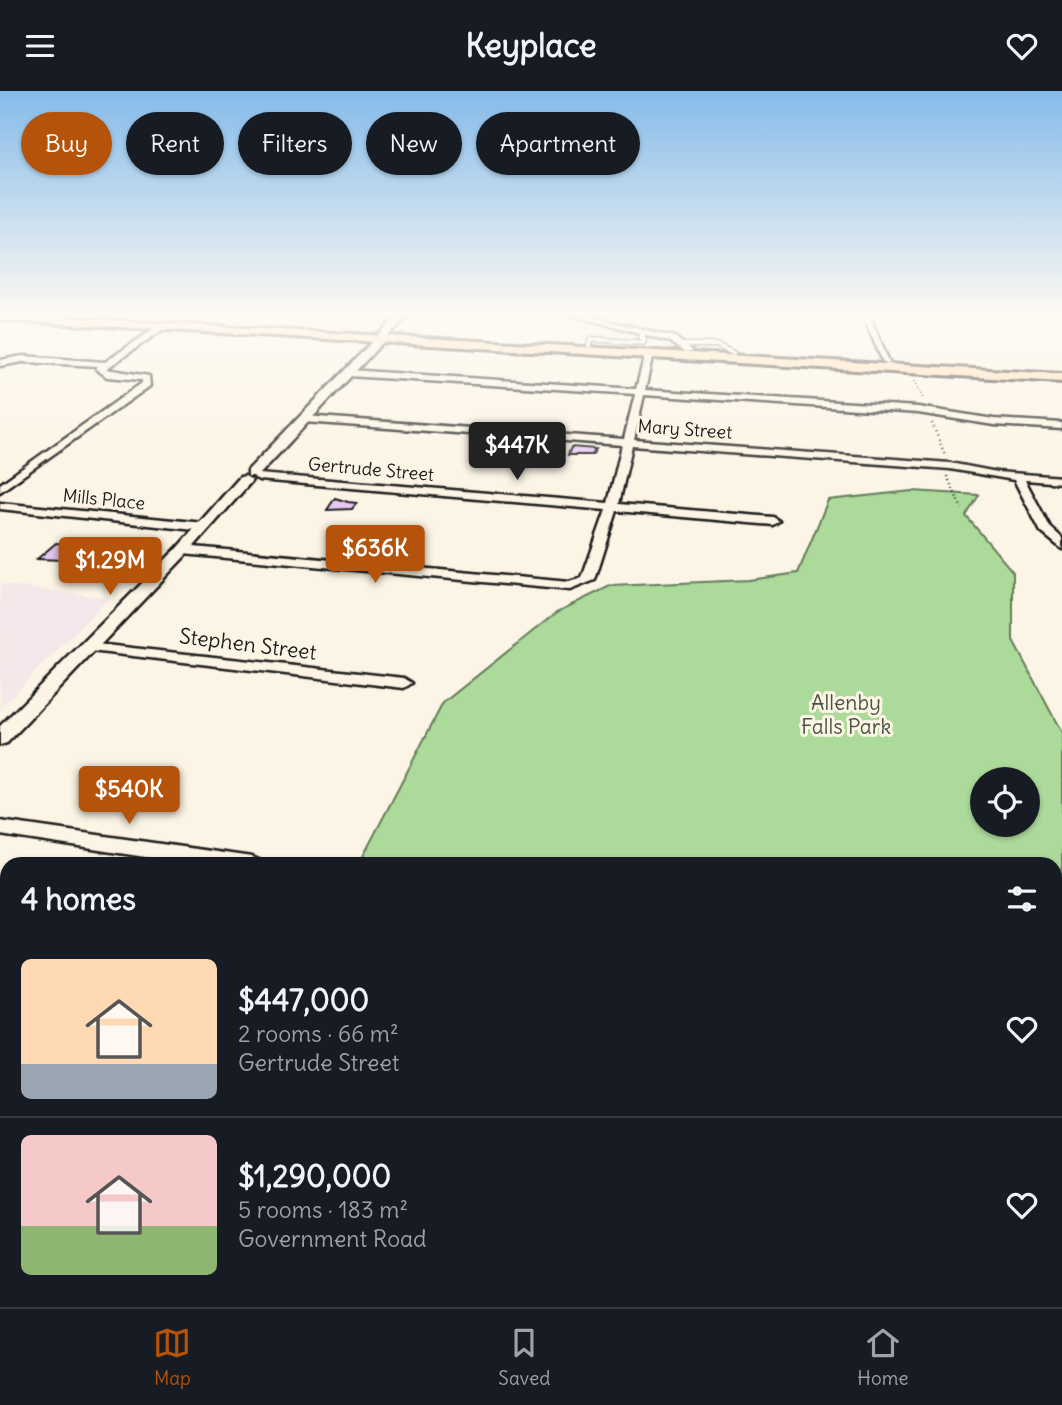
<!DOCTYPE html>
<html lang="en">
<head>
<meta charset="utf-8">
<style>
  body { margin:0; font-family:Delius,sans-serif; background:#20242c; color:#f1f3f6; height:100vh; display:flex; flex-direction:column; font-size:26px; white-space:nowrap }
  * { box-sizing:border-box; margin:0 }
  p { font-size:23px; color:#9ea1a6 }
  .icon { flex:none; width:38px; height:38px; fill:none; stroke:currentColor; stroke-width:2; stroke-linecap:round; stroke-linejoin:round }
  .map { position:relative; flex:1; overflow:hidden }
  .side { position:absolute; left:0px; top:766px; width:1062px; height:450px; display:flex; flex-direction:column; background:#171b24; border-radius:21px 21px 0 0; box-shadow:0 2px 5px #0004 }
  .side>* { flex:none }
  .top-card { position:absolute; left:21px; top:21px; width:700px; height:63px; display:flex; gap:14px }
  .buttons { position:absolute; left:970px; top:676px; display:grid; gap:14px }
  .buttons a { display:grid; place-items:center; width:70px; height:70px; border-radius:50%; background:#171b24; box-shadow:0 2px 5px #0004; font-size:35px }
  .price { position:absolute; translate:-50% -60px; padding:0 16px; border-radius:7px; background:#b45309; color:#fff; font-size:23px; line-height:46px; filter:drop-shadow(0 2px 4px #0008) }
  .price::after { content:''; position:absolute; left:50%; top:42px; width:21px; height:16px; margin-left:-10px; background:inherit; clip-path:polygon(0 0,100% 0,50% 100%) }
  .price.selected { background:#222; color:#fff }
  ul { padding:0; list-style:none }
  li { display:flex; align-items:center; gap:21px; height:175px; padding:0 21px }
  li+li { border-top:2px solid #363941 }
  li span { display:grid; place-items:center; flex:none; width:196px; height:140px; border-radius:10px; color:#555 }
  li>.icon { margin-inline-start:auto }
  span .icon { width:84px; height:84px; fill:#fffc; stroke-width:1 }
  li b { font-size:30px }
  h2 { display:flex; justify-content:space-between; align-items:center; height:84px; padding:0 21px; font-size:30px }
  .pill { padding:0 24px; border-radius:32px; background:#171b24; box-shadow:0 2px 5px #0004; font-size:24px; line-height:63px }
  .pill.selected { background:#b45309; color:#fff }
  header { display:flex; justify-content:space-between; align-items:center; height:91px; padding:0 21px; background:#171b24; font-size:32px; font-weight:700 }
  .tabs { display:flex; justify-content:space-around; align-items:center; height:98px; border-top:2px solid #363941; background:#171b24; font-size:19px; color:#9ea1a6 }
  .tabs a { display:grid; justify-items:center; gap:4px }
  .tabs .selected { color:#b45309 }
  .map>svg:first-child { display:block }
</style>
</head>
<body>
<header><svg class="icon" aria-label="menu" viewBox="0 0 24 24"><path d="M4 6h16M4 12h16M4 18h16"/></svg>Keyplace<svg class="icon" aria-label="heart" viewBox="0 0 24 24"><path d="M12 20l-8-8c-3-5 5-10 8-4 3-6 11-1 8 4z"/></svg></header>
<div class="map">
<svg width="1062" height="1216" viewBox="0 0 1062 1216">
  <rect width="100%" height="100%" fill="#fcf5e5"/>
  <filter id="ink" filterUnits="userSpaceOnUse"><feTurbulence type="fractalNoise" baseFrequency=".0143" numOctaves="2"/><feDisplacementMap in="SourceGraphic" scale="14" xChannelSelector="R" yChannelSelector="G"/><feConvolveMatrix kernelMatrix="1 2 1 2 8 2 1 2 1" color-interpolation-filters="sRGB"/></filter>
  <g filter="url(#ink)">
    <!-- built -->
    <g fill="#f6e7ea">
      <polygon points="586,231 653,248 658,250 652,254 577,250"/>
      <polygon points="0,493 109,507 0,617"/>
    </g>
    <!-- green -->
    <path fill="#acda9a" stroke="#647b5b" stroke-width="2" fill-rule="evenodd" d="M 912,400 L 979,404 L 966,425 L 1013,481 L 1013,550 L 1062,642 L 1062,938 L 1055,936 L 1055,774 L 359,773 L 443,612 L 557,521 L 610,495 L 749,489 L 798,482 L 828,409 ZM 982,688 L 1027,688 L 1027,733 L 982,733 Z"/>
    <!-- building -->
    <g fill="#e7c7f4" stroke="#1c1c1c" stroke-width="2">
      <polygon points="571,356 596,358 592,364 568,364"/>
      <polygon points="335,407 348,411 357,412 352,418 327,419"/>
      <polygon points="56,452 76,454 71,457 77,458 64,469 37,468"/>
    </g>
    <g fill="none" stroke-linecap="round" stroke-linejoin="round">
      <!-- service casing -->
      <g stroke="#1c1c1c" stroke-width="7">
        <g id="service">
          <polyline points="589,254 591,248 643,252 644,248 640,246 645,241"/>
          <polyline points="683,254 716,254 733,262"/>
        </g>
      </g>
      <!-- minor casing -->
      <g stroke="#1c1c1c" stroke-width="5">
        <g id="minor">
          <polygon points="568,223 579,223 675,246 693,260 686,262 669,250"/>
          <polygon points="862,223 869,223 890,273 883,271"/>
          <polygon points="161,233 168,235 106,278 149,285 150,295 0,401 0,393 142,292 142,289 107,286 96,278 98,275 23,271 0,275 0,269 23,265 105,271"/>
          <polygon points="649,260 653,263 645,299 918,316 994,328 1062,332 1062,338 994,334 918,322 644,304 634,349 950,372 997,381 1062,386 1062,392 1025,389 1050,436 1062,447 1062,458 1041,441 1014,389 950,378 632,355 619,413 773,426 779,430 773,434 617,420 595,489 570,499 183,463 177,459 183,455 569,491 582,487 606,419 259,389 253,386 259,383 608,412 622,354 304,331 299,328 304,325 624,348 635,303 348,285 344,282 348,279 636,298 645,263"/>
          <polygon points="0,412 204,432 210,436 204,440 0,418"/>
          <polygon points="87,552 404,587 412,592 404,597 82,559 80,556"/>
          <polygon points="0,730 252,766 259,769 261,774 198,774 0,744"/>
          <polygon points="1055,1060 1062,1061 1062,1087 1055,1086"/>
          <polygon points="651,1209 683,1209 685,1216 654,1216"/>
        </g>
      </g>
      <!-- tertiary casing -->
      <g stroke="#1c1c1c" stroke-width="5">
        <g id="tertiary">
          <polygon points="399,223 409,223 258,385 248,385 248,379"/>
          <polygon points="245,385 252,389 250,392 188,462 7,652 0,654 0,635 178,456 240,386"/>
          <polygon points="0,1040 7,1042 7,1086 0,1083"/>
          <polygon points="53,1209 88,1209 91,1216 55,1216"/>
        </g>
      </g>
      <!-- trunk casing -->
      <g stroke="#1c1c1c" stroke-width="6">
        <polygon id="trunk" points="0,223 1062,283 1062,291 0,229"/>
      </g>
      <!-- path-far1 -->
      <polyline stroke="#1c1c1c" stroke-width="2" stroke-dasharray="1 2.5" stroke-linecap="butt" points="915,290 923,308"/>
      <!-- path -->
      <g stroke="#1c1c1c" stroke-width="2.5" stroke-dasharray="1 3.5" stroke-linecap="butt">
        <polyline points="932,332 945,364"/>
        <polyline points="947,385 962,418"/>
      </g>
      <!-- service -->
      <use href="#service" stroke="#fcf5e5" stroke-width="4.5"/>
      <!-- minor -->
      <use href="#minor" fill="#fcf5e5" fill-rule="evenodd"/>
      <!-- tertiary -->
      <use href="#tertiary" fill="#fcf5e5" fill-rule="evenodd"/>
      <!-- trunk -->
      <use href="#trunk" fill="#fedbac" fill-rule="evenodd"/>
    </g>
  </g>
  <!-- sky -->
  <linearGradient id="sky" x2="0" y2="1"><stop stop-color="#85bbea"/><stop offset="0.57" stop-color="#fefaf3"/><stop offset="1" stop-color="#fefaf3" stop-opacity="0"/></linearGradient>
  <rect width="1062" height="393" fill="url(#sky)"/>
  <g text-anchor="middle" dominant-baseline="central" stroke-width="6" stroke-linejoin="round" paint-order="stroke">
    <!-- far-street labels -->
    <g font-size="18" fill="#1c1c1c" stroke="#fcf5e5">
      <text transform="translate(685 338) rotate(4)">Mary Street</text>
      <text transform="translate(371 378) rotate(5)">Gertrude Street</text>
      <text transform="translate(104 408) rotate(6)">Mills Place</text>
    </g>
    <!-- street labels -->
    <g font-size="21" fill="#1c1c1c" stroke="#fcf5e5">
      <text transform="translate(248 553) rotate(7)">Stephen Street</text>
    </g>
    <!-- park labels -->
    <g font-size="21" fill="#475542" stroke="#fcf5e5">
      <text x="846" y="611">Allenby<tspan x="846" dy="24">Falls Park</tspan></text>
    </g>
  </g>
</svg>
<div class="buttons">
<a><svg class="icon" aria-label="locate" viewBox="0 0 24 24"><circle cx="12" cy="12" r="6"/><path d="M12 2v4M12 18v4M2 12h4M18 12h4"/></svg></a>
</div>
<b class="price selected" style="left:517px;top:391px">$447K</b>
<b class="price" style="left:375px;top:494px">$636K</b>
<b class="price" style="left:110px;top:506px">$1.29M</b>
<b class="price" style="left:129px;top:735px">$540K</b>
<div class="top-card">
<a class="pill selected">Buy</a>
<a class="pill">Rent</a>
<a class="pill">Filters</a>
<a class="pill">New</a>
<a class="pill">Apartment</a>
</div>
<section class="side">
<h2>4 homes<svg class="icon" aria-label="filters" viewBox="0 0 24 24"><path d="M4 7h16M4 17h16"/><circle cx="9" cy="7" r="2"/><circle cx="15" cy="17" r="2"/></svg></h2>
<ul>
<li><span style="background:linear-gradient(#ffd9b3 75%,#9aa5b1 0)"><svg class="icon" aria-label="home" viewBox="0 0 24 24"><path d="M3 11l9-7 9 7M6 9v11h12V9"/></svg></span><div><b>$447,000</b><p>2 rooms · 66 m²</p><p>Gertrude Street</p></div><svg class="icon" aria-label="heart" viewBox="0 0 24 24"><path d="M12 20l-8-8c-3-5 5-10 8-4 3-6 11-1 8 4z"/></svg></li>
<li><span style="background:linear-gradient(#f6c9c9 65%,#8fb573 0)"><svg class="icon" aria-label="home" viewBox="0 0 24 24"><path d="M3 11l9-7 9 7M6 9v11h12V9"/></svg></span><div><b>$1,290,000</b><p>5 rooms · 183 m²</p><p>Government Road</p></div><svg class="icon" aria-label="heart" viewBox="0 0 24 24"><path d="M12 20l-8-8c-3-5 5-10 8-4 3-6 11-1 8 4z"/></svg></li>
</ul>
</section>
</div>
<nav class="tabs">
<a class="selected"><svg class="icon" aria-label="map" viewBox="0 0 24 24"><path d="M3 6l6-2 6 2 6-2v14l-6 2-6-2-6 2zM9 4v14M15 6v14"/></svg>Map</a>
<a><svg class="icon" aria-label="saved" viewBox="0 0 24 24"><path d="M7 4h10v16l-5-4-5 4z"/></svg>Saved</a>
<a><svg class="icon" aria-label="home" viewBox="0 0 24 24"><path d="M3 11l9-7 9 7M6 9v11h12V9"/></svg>Home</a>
</nav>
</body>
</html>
